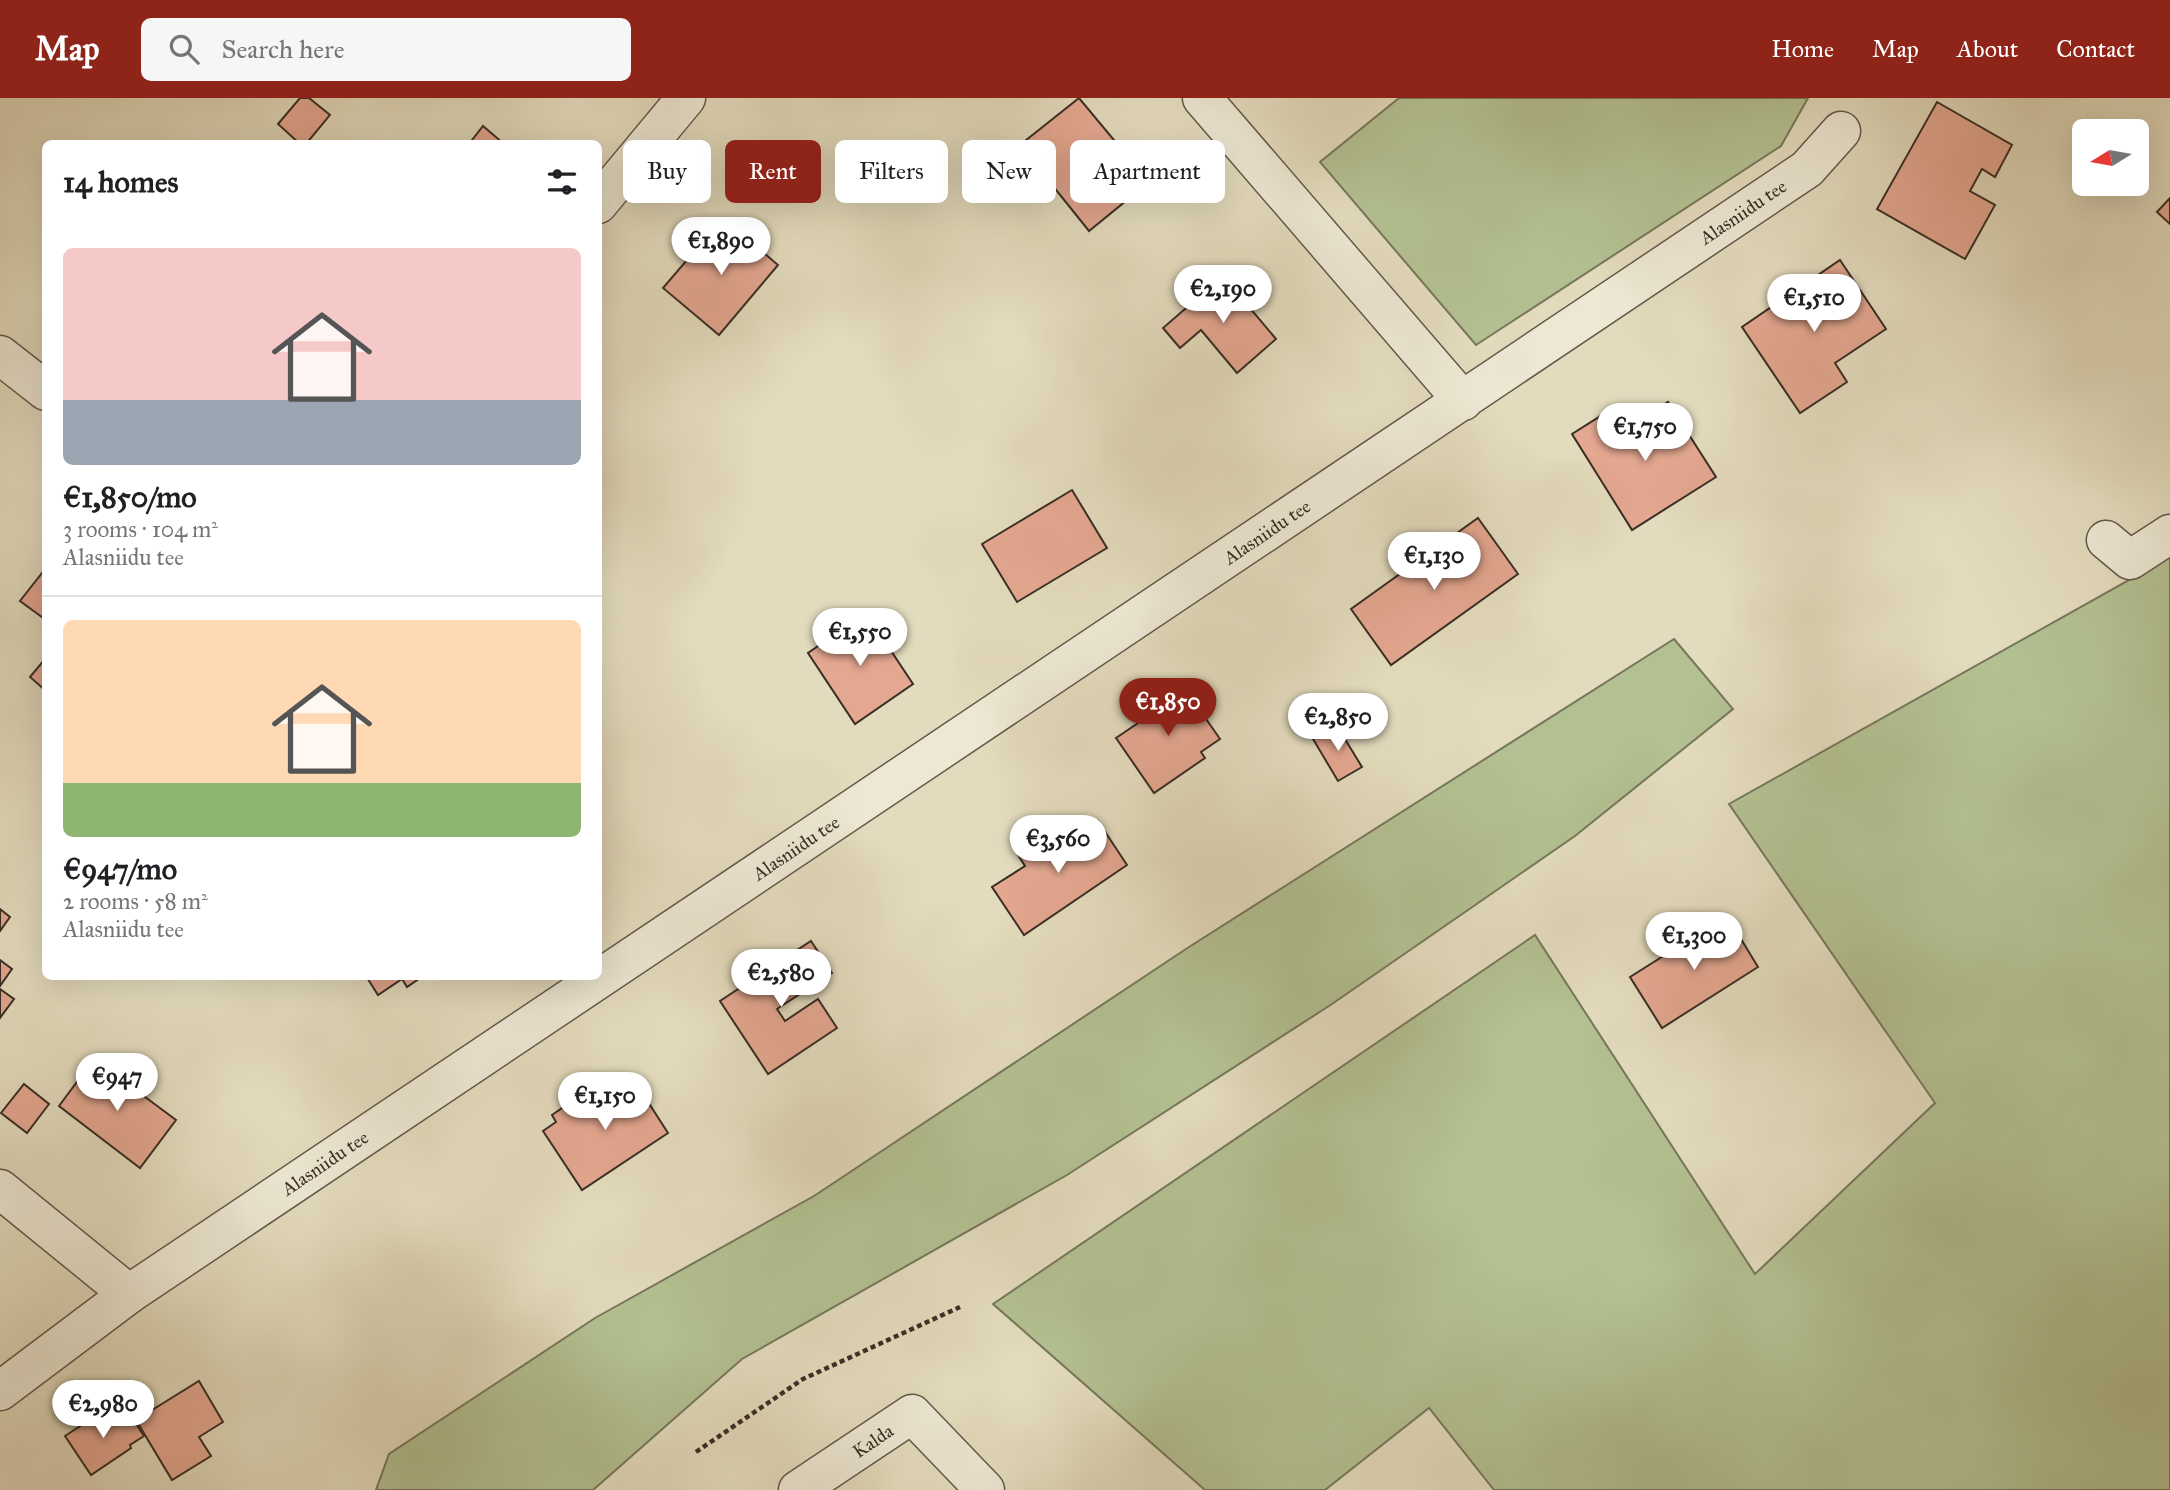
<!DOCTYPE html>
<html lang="en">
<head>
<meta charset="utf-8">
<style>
  body { margin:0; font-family:"IM FELL Great Primer",serif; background:#f6f6f6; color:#202124; height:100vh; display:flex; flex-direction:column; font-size:26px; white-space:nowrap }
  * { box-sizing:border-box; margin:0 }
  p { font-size:23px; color:#757577 }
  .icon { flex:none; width:38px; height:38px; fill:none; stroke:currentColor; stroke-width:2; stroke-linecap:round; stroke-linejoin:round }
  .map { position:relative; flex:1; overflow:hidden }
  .side { position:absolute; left:42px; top:42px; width:560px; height:840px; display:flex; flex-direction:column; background:#fff; border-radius:10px; box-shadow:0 7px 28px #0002 }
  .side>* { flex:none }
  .guide { position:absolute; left:623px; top:42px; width:665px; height:63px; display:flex; gap:14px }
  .needle { width:46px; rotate:259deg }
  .buttons { position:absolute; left:2072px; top:21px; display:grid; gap:14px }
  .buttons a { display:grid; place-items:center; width:77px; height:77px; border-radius:10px; background:#fff; box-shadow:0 7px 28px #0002; font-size:35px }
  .price { position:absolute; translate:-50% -60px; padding:0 16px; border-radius:24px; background:#fff; color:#222; font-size:23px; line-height:46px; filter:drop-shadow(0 2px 4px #0008) }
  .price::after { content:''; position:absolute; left:50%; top:42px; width:21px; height:16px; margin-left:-10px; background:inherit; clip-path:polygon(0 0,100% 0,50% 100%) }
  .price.current { background:#8f2418; color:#fff }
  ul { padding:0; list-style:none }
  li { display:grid; align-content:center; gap:14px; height:371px; padding:0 21px }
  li+li { border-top:2px solid #e0e0e0 }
  li span { display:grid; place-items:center; height:217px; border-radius:10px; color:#555 }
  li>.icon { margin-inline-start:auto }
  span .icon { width:126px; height:126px; fill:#fffc; stroke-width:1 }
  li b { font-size:30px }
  h2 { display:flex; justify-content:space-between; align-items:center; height:84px; padding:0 21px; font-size:30px }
  .chip { padding:0 24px; border-radius:10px; background:#fff; box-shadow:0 7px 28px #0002; font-size:24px; line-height:63px }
  .chip.current { background:#8f2418; color:#fff }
  header { display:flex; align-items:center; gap:42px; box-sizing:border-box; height:98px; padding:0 35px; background:#8f2418; color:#fff }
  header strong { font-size:33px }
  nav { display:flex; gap:38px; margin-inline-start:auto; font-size:24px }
  .search { width:490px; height:63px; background:#f6f6f6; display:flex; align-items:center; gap:18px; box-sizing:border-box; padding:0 24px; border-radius:10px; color:#757577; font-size:26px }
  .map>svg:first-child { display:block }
</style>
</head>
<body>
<header>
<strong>Map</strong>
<div class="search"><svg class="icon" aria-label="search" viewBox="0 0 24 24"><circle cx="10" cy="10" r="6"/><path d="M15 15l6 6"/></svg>Search here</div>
<nav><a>Home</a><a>Map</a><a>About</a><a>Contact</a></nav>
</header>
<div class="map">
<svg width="2170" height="1392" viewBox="0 0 2170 1392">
  <rect width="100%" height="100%" fill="#e3dbbd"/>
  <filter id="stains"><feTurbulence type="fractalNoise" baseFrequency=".00286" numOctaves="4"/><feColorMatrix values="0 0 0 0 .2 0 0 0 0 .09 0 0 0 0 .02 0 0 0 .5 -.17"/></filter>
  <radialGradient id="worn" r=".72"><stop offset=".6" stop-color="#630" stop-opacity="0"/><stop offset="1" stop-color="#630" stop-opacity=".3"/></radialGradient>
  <!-- green -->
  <g fill="#b3c091" stroke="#76775c" stroke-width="2">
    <polygon points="1399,0 1808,0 1781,48 1476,247 1320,64"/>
    <polygon points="2170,459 2170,1392 1494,1392 1429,1310 1325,1392 1205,1392 993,1206 1535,837 1755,1176 1935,1005 1729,706"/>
    <polygon points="1674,541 1733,611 1575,738 1332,906 1067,1077 742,1261 593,1392 376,1392 389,1356 595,1220 814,1098 1189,849"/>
  </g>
  <!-- building -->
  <g fill="#e4a790" stroke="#392e26" stroke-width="2">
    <polygon points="300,0 309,0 330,17 306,46 300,46 278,26"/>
    <polygon points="1079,0 1149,84 1089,133 1020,47"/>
    <polygon points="1937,4 2012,47 1995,79 1982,71 1970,93 1995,107 1965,161 1877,111"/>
    <polygon points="483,28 504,46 469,46"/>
    <polygon points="2170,100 2170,126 2157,114"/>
    <polygon points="723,120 778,167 719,237 663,190"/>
    <polygon points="1840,162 1886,231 1835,265 1847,284 1800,315 1742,229"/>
    <polygon points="1223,178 1276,241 1237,275 1201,232 1180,250 1163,230"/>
    <polygon points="1668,304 1716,379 1632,432 1572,336 1607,314 1620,335"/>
    <polygon points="1072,392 1107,450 1017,504 982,446"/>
    <polygon points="1478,420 1518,476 1391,567 1351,511"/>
    <polygon points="46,470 46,522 20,503"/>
    <polygon points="866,515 913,586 855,626 808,555"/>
    <polygon points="45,561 46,561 46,593 30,579"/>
    <polygon points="1181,585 1220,641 1201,654 1205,660 1154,695 1116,640 1144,621 1139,614"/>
    <polygon points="1337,628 1362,669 1338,683 1313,641"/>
    <polygon points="1098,723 1127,767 1024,837 992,789 1025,768 1018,757 1060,729 1070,743"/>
    <polygon points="0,811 10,819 0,833"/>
    <polygon points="1727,818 1758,869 1662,930 1630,879"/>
    <polygon points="811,843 832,875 777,911 785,923 818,901 837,930 768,976 720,903"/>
    <polygon points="0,862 12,871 0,888"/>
    <polygon points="366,878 423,878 407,889 402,881 378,897"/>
    <polygon points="0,891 14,901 0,920"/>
    <polygon points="94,961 176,1022 140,1070 59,1008"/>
    <polygon points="630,976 668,1035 582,1092 543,1033 556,1024 552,1017 568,1006 573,1014"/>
    <polygon points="24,986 49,1006 27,1035 1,1015"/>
    <polygon points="199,1283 223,1324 199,1339 211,1358 172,1382 136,1322"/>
    <polygon points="105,1312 116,1327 130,1317 144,1338 130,1347 131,1350 91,1377 65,1338"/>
  </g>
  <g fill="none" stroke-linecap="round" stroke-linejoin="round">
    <!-- minor casing -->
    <g stroke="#64594c" stroke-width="41">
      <g id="minor">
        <polyline points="1202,0 1463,303"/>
        <polyline points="598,106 686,0"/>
        <polyline points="0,257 46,293"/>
        <polyline points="2106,442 2130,462 2170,436"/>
        <polyline points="0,1091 129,1196"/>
        <polyline points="0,1293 129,1196 1807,71 1841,33"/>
        <polyline points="798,1392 912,1316 985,1392"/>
      </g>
    </g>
    <!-- path -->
    <polyline stroke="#392e26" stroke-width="4.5" stroke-dasharray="5 3.5" stroke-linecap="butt" points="696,1354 803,1281 960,1209"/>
    <!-- minor -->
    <use href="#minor" stroke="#ede8d4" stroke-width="38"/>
  </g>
  <g text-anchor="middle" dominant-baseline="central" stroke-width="7" stroke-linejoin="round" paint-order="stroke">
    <!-- street labels -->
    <g font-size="19" fill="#392e26" stroke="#ede8d4">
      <text transform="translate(1743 114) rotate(-34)">Alasniidu tee</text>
      <text transform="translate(1267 434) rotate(-34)">Alasniidu tee</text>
      <text transform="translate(796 750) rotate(-34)">Alasniidu tee</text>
      <text transform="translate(325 1065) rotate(-34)">Alasniidu tee</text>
      <text transform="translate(873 1343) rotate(-34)">Kalda</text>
    </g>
  </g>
  <rect width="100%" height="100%" filter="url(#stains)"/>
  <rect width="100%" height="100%" fill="url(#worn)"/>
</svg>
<div class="buttons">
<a><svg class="needle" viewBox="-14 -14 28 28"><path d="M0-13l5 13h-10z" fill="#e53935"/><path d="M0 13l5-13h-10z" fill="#757577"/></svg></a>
</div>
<b class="price" style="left:721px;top:179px">€1,890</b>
<b class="price" style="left:1223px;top:227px">€2,190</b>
<b class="price" style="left:1814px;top:236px">€1,510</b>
<b class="price" style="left:1645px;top:365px">€1,750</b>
<b class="price" style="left:1434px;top:494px">€1,130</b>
<b class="price" style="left:860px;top:570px">€1,550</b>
<b class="price current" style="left:1168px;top:640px">€1,850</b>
<b class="price" style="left:1338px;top:655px">€2,850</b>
<b class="price" style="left:1058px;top:777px">€3,560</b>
<b class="price" style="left:1694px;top:874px">€1,300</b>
<b class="price" style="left:781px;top:911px">€2,580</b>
<b class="price" style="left:117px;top:1015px">€947</b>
<b class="price" style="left:605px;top:1034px">€1,150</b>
<b class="price" style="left:103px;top:1342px">€2,980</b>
<div class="guide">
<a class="chip">Buy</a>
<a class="chip current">Rent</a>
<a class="chip">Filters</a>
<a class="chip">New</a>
<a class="chip">Apartment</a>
</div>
<section class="side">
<h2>14 homes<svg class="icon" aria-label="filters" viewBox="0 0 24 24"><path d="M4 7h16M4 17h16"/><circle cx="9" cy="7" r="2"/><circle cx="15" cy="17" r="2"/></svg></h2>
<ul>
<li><span style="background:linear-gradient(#f6c9c9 70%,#9aa5b1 0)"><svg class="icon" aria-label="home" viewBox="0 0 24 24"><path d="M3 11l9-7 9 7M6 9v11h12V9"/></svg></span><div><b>€1,850/mo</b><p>3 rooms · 104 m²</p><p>Alasniidu tee</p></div></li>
<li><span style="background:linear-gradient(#ffd9b3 75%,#8fb573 0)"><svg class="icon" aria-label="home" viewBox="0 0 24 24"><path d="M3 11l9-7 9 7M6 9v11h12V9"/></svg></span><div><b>€947/mo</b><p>2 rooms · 58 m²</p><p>Alasniidu tee</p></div></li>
</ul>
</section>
</div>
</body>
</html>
